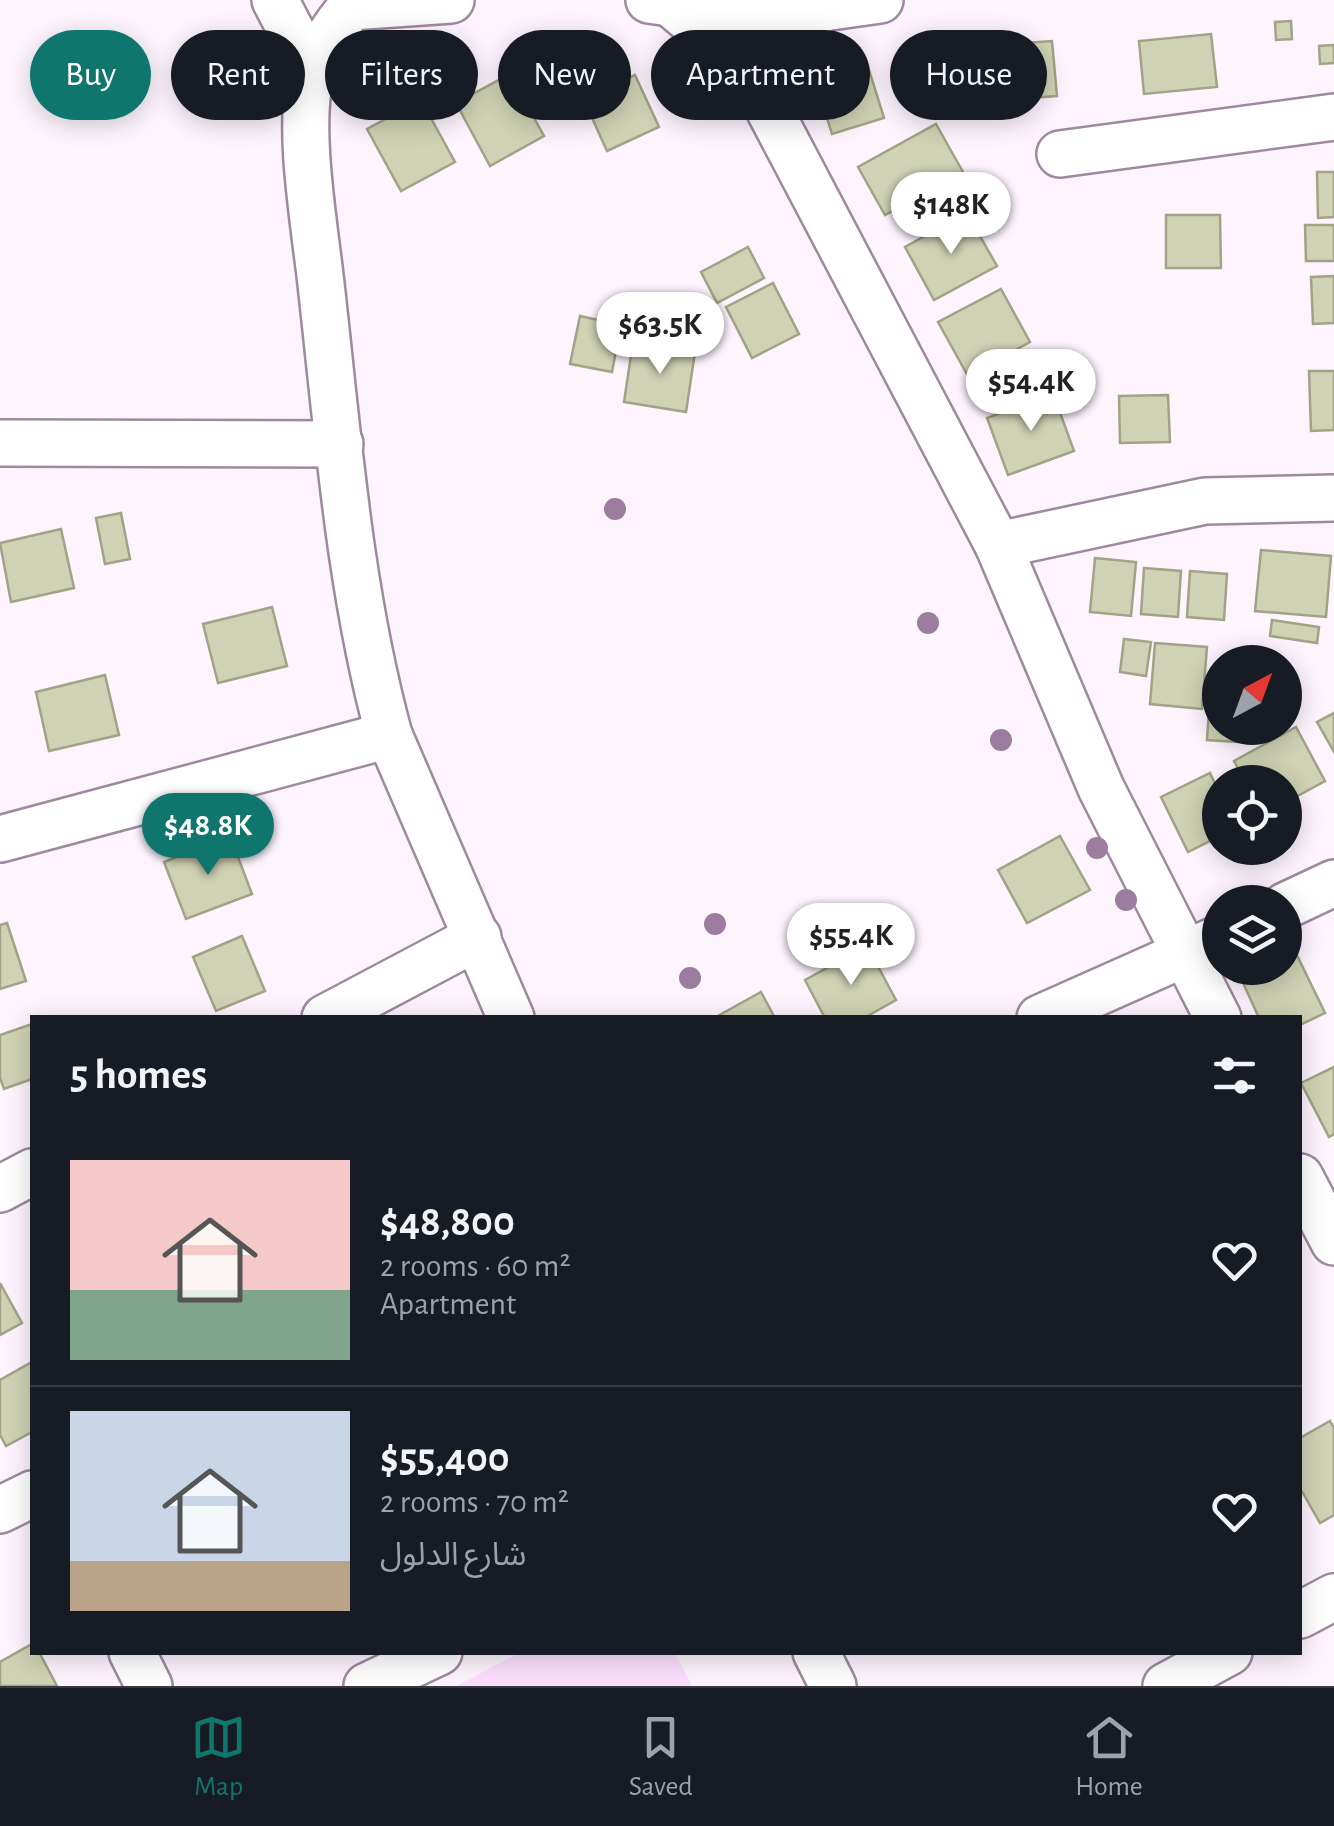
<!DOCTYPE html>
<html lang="en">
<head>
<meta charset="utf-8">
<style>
  body { margin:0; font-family:"Alegreya Sans","Noto Sans Arabic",sans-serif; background:#242831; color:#f1f3f6; height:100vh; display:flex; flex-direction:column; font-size:38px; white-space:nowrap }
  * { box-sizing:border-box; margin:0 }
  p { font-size:32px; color:#9ea1a6 }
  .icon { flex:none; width:55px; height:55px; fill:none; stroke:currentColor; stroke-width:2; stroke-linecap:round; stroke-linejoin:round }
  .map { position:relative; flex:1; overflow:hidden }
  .details { position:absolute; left:30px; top:1015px; width:1272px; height:640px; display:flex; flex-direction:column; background:#171b24; border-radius:0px; box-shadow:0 5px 25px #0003 }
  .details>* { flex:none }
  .hud { position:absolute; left:30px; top:30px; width:1275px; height:90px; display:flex; gap:20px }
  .needle { width:65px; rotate:41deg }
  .fabs { position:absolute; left:1202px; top:645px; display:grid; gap:20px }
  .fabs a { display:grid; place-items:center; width:100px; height:100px; border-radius:50%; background:#171b24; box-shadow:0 5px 25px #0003; font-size:50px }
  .price { position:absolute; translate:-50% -85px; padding:0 22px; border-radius:35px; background:#fff; color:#222; font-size:32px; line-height:65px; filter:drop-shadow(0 2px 5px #0008) }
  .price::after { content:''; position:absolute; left:50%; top:60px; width:30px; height:22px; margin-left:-15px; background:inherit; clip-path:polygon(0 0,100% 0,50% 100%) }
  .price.selected { background:#0f766e; color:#fff }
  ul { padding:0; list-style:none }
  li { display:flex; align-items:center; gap:30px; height:250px; padding:0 40px }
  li+li { border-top:2px solid #363941 }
  li span { display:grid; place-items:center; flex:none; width:280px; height:200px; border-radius:0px; color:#555 }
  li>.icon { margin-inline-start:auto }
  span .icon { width:120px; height:120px; fill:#fffc; stroke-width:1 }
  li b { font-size:42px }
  h2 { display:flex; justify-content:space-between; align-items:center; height:120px; padding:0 40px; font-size:42px }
  .tag { padding:0 35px; border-radius:45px; background:#171b24; box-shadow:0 5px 25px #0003; font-size:35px; line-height:90px }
  .tag.selected { background:#0f766e; color:#fff }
  .tabs { display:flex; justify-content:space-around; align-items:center; height:140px; border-top:2px solid #363941; background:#171b24; font-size:28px; color:#9ea1a6 }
  .tabs a { display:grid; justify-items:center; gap:5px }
  .tabs .selected { color:#0f766e }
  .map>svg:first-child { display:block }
</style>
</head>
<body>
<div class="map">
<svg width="1334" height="1686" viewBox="0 0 1334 1686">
  <rect width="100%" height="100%" fill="#fdf4fe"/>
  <!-- built -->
  <polygon fill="#fcdffe" points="521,1652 675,1653 692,1686 456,1686"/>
  <!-- building -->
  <g fill="#cfd2b4" stroke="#a0a385" stroke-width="2.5">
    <polygon points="1291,21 1292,39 1276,40 1275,22"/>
    <polygon points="1211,34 1217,87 1144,94 1139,41"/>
    <polygon points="1052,41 1057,96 1000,100 996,45"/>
    <polygon points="1334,45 1334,63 1320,64 1319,46"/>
    <polygon points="865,57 884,118 832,134 813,73"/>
    <polygon points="510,74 544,136 490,166 456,103"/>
    <polygon points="635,75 659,127 607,151 583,98"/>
    <polygon points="421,100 455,162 401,191 367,129"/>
    <polygon points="936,124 963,172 885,215 858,167"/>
    <polygon points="1317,172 1334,172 1334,217 1318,218"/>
    <polygon points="967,213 997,266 934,300 905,247"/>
    <polygon points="1166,215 1220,215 1221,268 1166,268"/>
    <polygon points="1305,225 1334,225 1334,261 1306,261"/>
    <polygon points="748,247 764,278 717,303 701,272"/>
    <polygon points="1334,276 1334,323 1313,324 1311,277"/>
    <polygon points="773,283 799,334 752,358 726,307"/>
    <polygon points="1001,289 1030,342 968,376 938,322"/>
    <polygon points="636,303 691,311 687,337 632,329"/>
    <polygon points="580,316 621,325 612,372 570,364"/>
    <polygon points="633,342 695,352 686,412 624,402"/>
    <polygon points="1309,371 1334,371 1334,430 1311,431"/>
    <polygon points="1053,393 1074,451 1008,475 987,418"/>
    <polygon points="1168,395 1170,442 1120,443 1119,396"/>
    <polygon points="121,513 130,559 105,564 96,518"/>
    <polygon points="61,529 74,588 11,602 0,543"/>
    <polygon points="1261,550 1331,556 1326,617 1255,611"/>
    <polygon points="1095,558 1136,562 1131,616 1090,612"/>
    <polygon points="1144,568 1181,571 1178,617 1141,614"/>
    <polygon points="1190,571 1227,574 1224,620 1187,617"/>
    <polygon points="272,607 287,666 218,683 203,624"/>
    <polygon points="1272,620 1319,627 1317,643 1270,636"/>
    <polygon points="1124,639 1151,642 1146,676 1120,672"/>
    <polygon points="1155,643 1207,647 1202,709 1150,704"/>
    <polygon points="105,675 119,735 49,751 36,692"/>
    <polygon points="1211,679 1220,679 1220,728 1237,728 1236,742 1207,740"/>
    <polygon points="1334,713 1334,752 1317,722"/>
    <polygon points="1296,727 1325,781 1285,803 1285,782 1246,782 1234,761"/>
    <polygon points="1210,773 1220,794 1220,836 1188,852 1161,797"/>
    <polygon points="230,836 252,894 186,919 164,862"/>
    <polygon points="1060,836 1090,890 1027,923 998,870"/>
    <polygon points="7,923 26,981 0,989 0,925"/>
    <polygon points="242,936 265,991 216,1011 193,957"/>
    <polygon points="867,946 896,1000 864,1018 825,1018 805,980"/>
    <polygon points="1294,949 1325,1013 1300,1025 1300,1018 1259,1018 1239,974 1254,968 1285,968 1285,953"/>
    <polygon points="761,992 775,1018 714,1018"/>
    <polygon points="32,1024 32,1079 4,1089 0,1078 0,1035"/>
    <polygon points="1334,1067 1334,1134 1329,1137 1301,1083"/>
    <polygon points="0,1283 22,1323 0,1335"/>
    <polygon points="32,1362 32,1432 6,1446 0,1435 0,1380"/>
    <polygon points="1330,1421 1334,1428 1334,1515 1320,1523 1300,1488 1300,1438"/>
    <polygon points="32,1644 32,1652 39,1652 57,1686 0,1686 0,1662"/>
  </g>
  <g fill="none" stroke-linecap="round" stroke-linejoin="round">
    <!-- minor casing -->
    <g stroke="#9f89a0" stroke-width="50">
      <g id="minor">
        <polyline points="275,0 312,71"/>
        <path d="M 451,0 L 351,7 C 336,25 319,50 312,72 C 296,124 315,228 321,284 C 338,434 349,589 389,735 L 511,1018"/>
        <polyline points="649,0 746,14 788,13 880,0"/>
        <polyline points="670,3 731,54 763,98"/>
        <polyline points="820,9 784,47 763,98 998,545 1101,788 1218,1018"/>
        <polyline points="1060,154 1334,117"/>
        <polyline points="0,443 340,444"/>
        <polyline points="998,545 1205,501 1334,498"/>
        <polyline points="0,839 389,735"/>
        <polyline points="1285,906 1334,883"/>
        <polyline points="325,1018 478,937"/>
        <polyline points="1040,1018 1220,938"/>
        <polyline points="1300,1177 1334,1242"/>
        <polyline points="0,1189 32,1172"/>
        <polyline points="0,1510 32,1494"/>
        <polyline points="1300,1615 1334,1597"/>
        <polyline points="132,1652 149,1686"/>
        <polyline points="816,1652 833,1686"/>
        <polyline points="367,1686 439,1652"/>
        <polyline points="1166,1686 1229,1652"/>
      </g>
    </g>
    <!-- minor -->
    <use href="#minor" stroke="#fff" stroke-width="45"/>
  </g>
  <!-- trees -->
  <g fill="#9c7d9f">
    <circle cx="615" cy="509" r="11"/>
    <circle cx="928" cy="623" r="11"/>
    <circle cx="1001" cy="740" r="11"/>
    <circle cx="1097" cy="848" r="11"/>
    <circle cx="1126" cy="900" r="11"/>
    <circle cx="715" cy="924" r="11"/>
    <circle cx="690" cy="978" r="11"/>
  </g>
</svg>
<div class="fabs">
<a><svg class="needle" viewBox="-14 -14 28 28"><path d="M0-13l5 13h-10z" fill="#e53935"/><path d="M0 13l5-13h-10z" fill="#9ea1a6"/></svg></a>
<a><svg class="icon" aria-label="locate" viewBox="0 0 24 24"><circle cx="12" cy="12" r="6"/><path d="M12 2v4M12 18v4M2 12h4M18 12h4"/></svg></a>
<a><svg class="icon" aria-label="layers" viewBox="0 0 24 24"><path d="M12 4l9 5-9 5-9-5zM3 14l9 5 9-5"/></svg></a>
</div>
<b class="price" style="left:951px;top:257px">$148K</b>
<b class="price" style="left:660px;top:377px">$63.5K</b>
<b class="price" style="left:1031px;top:434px">$54.4K</b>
<b class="price selected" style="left:208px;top:878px">$48.8K</b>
<b class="price" style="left:851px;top:988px">$55.4K</b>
<div class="hud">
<a class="tag selected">Buy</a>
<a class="tag">Rent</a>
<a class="tag">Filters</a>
<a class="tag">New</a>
<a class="tag">Apartment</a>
<a class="tag">House</a>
</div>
<section class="details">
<h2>5 homes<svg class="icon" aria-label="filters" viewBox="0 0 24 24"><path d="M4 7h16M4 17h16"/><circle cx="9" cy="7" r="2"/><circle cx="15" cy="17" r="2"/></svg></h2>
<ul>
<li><span style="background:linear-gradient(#f6c9c9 65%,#7fa58c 0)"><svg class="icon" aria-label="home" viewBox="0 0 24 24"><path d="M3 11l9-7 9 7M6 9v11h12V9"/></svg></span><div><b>$48,800</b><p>2 rooms · 60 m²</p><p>Apartment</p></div><svg class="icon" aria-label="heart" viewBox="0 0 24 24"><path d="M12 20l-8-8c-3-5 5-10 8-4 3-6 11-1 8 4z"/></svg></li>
<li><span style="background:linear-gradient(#c9d6e8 75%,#b9a48a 0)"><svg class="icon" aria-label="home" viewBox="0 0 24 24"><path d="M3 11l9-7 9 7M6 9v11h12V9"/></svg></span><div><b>$55,400</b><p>2 rooms · 70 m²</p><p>شارع الدلول</p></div><svg class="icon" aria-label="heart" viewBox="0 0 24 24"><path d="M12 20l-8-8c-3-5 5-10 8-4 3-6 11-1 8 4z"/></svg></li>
</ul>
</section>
</div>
<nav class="tabs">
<a class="selected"><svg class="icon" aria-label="map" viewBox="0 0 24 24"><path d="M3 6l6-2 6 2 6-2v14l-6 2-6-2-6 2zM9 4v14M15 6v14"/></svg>Map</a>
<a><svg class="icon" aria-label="saved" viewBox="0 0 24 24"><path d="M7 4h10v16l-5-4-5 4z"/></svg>Saved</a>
<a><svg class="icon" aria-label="home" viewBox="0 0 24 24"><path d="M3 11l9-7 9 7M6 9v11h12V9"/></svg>Home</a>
</nav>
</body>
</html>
